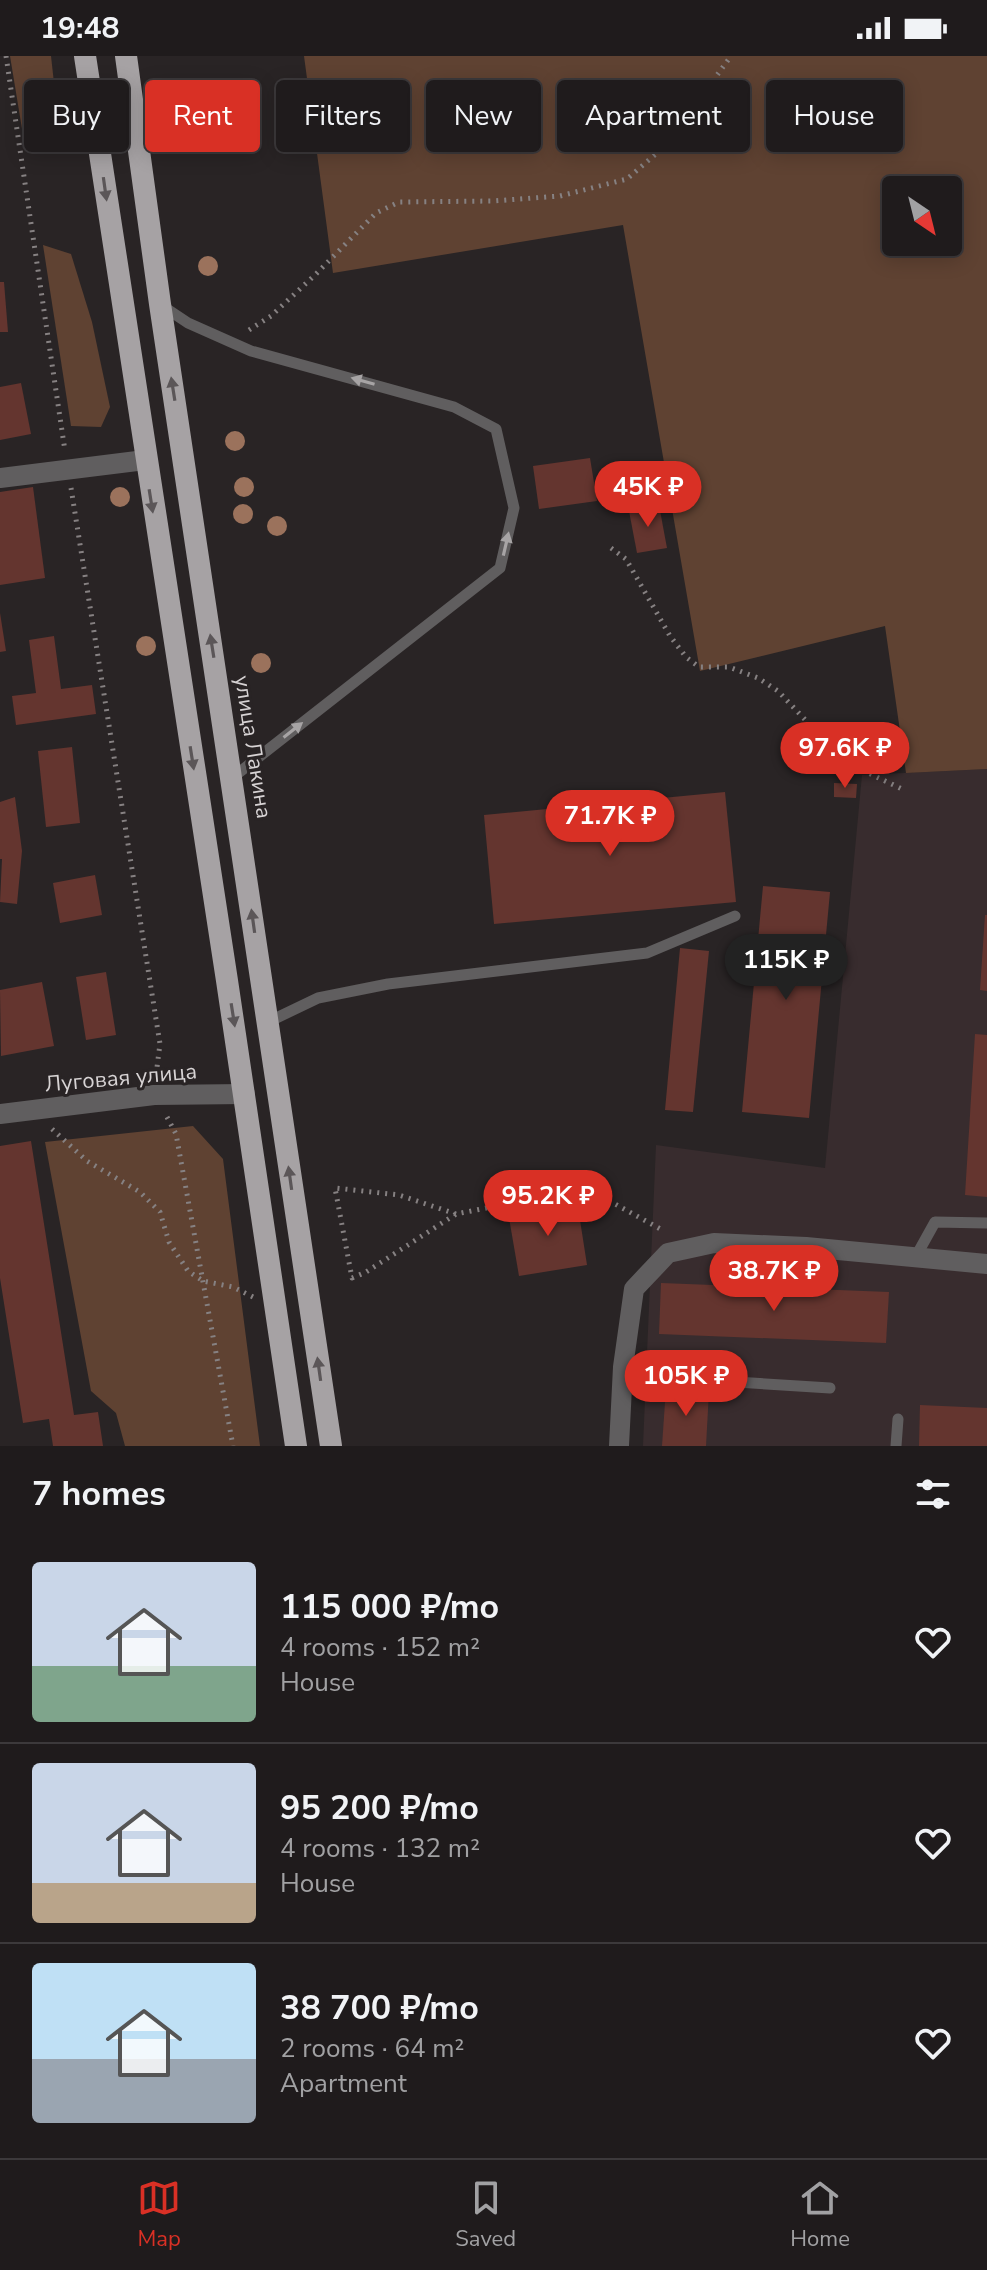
<!DOCTYPE html>
<html lang="en">
<head>
<meta charset="utf-8">
<style>
  body { margin:0; font-family:"Nunito Sans",sans-serif; background:#272425; color:#f1f3f6; height:100vh; display:flex; flex-direction:column; font-size:30px; white-space:nowrap }
  * { box-sizing:border-box; margin:0 }
  p { font-size:26px; color:#a1a1a3 }
  .icon { flex:none; width:44px; height:44px; fill:none; stroke:currentColor; stroke-width:2; stroke-linecap:round; stroke-linejoin:round }
  .map { position:relative; height:1390px; overflow:hidden }
  .details { display:flex; flex-direction:column; background:#1f1b1c; flex:1 }
  .details>* { flex:none }
  .banner { position:absolute; left:24px; top:24px; width:940px; height:72px; display:flex; gap:16px }
  .needle { width:52px; rotate:145deg }
  .fabs { position:absolute; left:882px; top:120px; display:grid; gap:16px }
  .fabs a { display:grid; place-items:center; width:80px; height:80px; border-radius:8px; background:#1f1b1c; box-shadow:0 4px 20px #0003,0 0 0 2px #3c393b; font-size:40px }
  .price { position:absolute; translate:-50% -68px; padding:0 18px; border-radius:28px; background:#d93025; color:#fff; font-size:26px; line-height:52px; filter:drop-shadow(0 2px 4px #0008) }
  .price::after { content:''; position:absolute; left:50%; top:48px; width:24px; height:18px; margin-left:-12px; background:inherit; clip-path:polygon(0 0,100% 0,50% 100%) }
  .price.selected { background:#222; color:#fff }
  ul { padding:0; list-style:none }
  li { display:flex; align-items:center; gap:24px; height:200px; padding:0 32px }
  li+li { border-top:2px solid #3c393b }
  li span { display:grid; place-items:center; flex:none; width:224px; height:160px; border-radius:8px; color:#555 }
  li>.icon { margin-inline-start:auto }
  span .icon { width:96px; height:96px; fill:#fffc; stroke-width:1 }
  li b { font-size:34px }
  h2 { display:flex; justify-content:space-between; align-items:center; height:96px; padding:0 32px; font-size:34px }
  .tag { padding:0 28px; border-radius:8px; background:#1f1b1c; box-shadow:0 4px 20px #0003,0 0 0 2px #3c393b; font-size:28px; line-height:72px }
  .tag.selected { background:#d93025; color:#fff }
  .status { display:flex; justify-content:space-between; align-items:center; height:56px; padding:0 40px; background:#1f1b1c; direction:ltr }
  .status svg { height:22px; fill:currentColor }
  .tabs { display:flex; justify-content:space-around; align-items:center; height:112px; border-top:2px solid #3c393b; background:#1f1b1c; font-size:22px; color:#a1a1a3 }
  .tabs a { display:grid; justify-items:center; gap:4px }
  .tabs .selected { color:#d93025 }
  .map>svg:first-child { display:block }
</style>
</head>
<body>
<div class="status"><b>19:48</b><svg viewBox="0 0 49 12"><path d="M0 12V9h3v3zM5 12V6h3v6zM10 12V3h3v9zM15 12V0h3v12zM26 1h20v11H26zM47 4h2v5h-2z"/></svg></div>
<div class="map">
<svg width="987" height="1390" viewBox="0 0 987 1390">
  <rect width="100%" height="100%" fill="#292425"/>
  <!-- built -->
  <polygon fill="#382c2e" points="987,713 987,1390 643,1390 656,1089 825,1112 862,719"/>
  <!-- green -->
  <g fill="#5f4232" fill-rule="evenodd">
    <polygon points="10,0 51,0 59,72 40,91 23,79"/>
    <path d="M 304,0 L 987,0 L 987,713 L 906,717 L 885,570 L 700,615 L 623,169 L 333,217 ZM 896,134 L 948,134 L 948,186 L 896,186 Z"/>
    <polygon points="43,189 71,198 92,266 110,351 101,371 71,370"/>
    <polygon points="193,1070 223,1103 260,1390 125,1390 116,1357 91,1335 45,1086"/>
  </g>
  <!-- building -->
  <g fill="#64352f">
    <polygon points="0,226 4,226 8,276 0,276"/>
    <polygon points="21,327 31,378 0,384 0,331"/>
    <polygon points="590,402 597,445 539,453 533,410"/>
    <polygon points="33,431 45,522 0,529 0,436"/>
    <polygon points="659,449 667,492 637,497 629,455"/>
    <polygon points="0,557 6,595 0,596"/>
    <polygon points="54,580 61,633 92,629 96,658 16,669 12,640 36,637 29,584"/>
    <polygon points="72,691 80,767 46,771 38,695"/>
    <polygon points="834,727 857,728 856,742 834,741"/>
    <polygon points="725,736 736,846 494,868 484,759"/>
    <polygon points="15,741 22,795 17,848 0,846 2,803 0,803 0,746"/>
    <polygon points="95,819 102,859 60,867 53,827"/>
    <polygon points="763,830 830,836 809,1062 742,1056"/>
    <polygon points="985,859 987,859 987,935 980,934"/>
    <polygon points="680,892 709,895 693,1056 665,1054"/>
    <polygon points="106,916 116,979 86,984 76,921"/>
    <polygon points="42,926 54,990 1,1000 0,934"/>
    <polygon points="975,978 987,979 987,1141 965,1139"/>
    <polygon points="31,1085 74,1359 98,1356 103,1390 53,1390 49,1363 23,1367 0,1222 0,1090"/>
    <polygon points="577,1145 587,1209 519,1220 508,1156"/>
    <polygon points="661,1227 889,1236 886,1287 659,1278"/>
    <polygon points="666,1332 709,1335 706,1390 662,1390"/>
    <polygon points="920,1349 987,1352 987,1390 919,1390"/>
  </g>
  <g fill="none" stroke-linecap="round" stroke-linejoin="round">
    <!-- path -->
    <g stroke="#868182" stroke-width="5" stroke-dasharray="2 6" stroke-linecap="butt">
      <polyline points="6,0 65,395"/>
      <polyline points="249,274 271,260 316,218 376,157 399,146 493,145 560,140 627,123 666,89 731,0"/>
      <polyline points="71,432 160,988 156,1019"/>
      <polyline points="611,492 626,503 670,580 686,601 699,611 729,611 758,622 778,635 812,671 829,679 862,714 902,733"/>
      <polyline points="167,1061 176,1078 233,1390"/>
      <polyline points="52,1073 87,1105 140,1136 160,1156 169,1186 188,1215 203,1225 233,1231 253,1241"/>
      <polyline points="456,1158 399,1139 335,1132 352,1222 366,1216 456,1158 583,1133 606,1143 664,1175"/>
    </g>
    <!-- service -->
    <g stroke="#605e5f" stroke-width="11">
      <polyline points="161,249 188,267 251,295 454,351 496,373 514,452 500,512 232,722"/>
      <polyline points="268,966 318,942 388,928 647,897 735,860"/>
      <polyline points="915,1202 935,1166 987,1167"/>
      <polyline points="623,1319 830,1332"/>
      <polyline points="896,1390 898,1363"/>
    </g>
    <!-- minor -->
    <g stroke="#605e5f" stroke-width="20">
      <polyline points="0,422 145,404"/>
      <polyline points="0,1058 154,1039 245,1038"/>
      <polyline points="619,1390 623,1311 634,1233 668,1197 714,1187 806,1191 987,1208"/>
    </g>
    <!-- trunk -->
    <g stroke="#a6a2a4" stroke-width="22">
      <path d="M 85,0 C 154,464 230,926 296,1390"/>
      <polyline points="126,0 160,248 331,1390"/>
    </g>
  </g>
  <!-- trees -->
  <g fill="#9b725c">
    <circle cx="208" cy="210" r="10"/>
    <circle cx="235" cy="385" r="10"/>
    <circle cx="244" cy="431" r="10"/>
    <circle cx="120" cy="441" r="10"/>
    <circle cx="243" cy="458" r="10"/>
    <circle cx="277" cy="470" r="10"/>
    <circle cx="146" cy="590" r="10"/>
    <circle cx="261" cy="607" r="10"/>
  </g>
  <!-- one-way arrows -->
  <defs><path id="oneway-solid" d="M-6-.8H1V-3.2L6.5 0L1 3.2V.8H-6Z" transform="scale(2)"/></defs>
  <g fill="#5b5658">
    <use href="#oneway-solid" transform="translate(105 133) rotate(82)"/>
    <use href="#oneway-solid" transform="translate(173 333) rotate(-99)"/>
    <use href="#oneway-solid" transform="translate(151 445) rotate(81)"/>
    <use href="#oneway-solid" transform="translate(212 590) rotate(-99)"/>
    <use href="#oneway-solid" transform="translate(192 702) rotate(81)"/>
    <use href="#oneway-solid" transform="translate(253 865) rotate(-98)"/>
    <use href="#oneway-solid" transform="translate(233 959) rotate(81)"/>
    <use href="#oneway-solid" transform="translate(290 1122) rotate(-98)"/>
    <use href="#oneway-solid" transform="translate(319 1313) rotate(-98)"/>
  </g>
  <g fill="#a7a4a5">
    <use href="#oneway-solid" transform="translate(363 325) rotate(-164)"/>
    <use href="#oneway-solid" transform="translate(506 488) rotate(-77)"/>
    <use href="#oneway-solid" transform="translate(293 674) rotate(-38)"/>
  </g>
  <g text-anchor="middle" dominant-baseline="central" stroke-width="6" stroke-linejoin="round" paint-order="stroke">
    <!-- street labels -->
    <g font-size="22" fill="#d7d3d4" stroke="#292425">
      <text transform="translate(253 691) rotate(81)">улица Лакина</text>
      <text transform="translate(121 1022) rotate(-5)">Луговая улица</text>
    </g>
  </g>
</svg>
<div class="fabs">
<a><svg class="needle" viewBox="-14 -14 28 28"><path d="M0-13l5 13h-10z" fill="#e53935"/><path d="M0 13l5-13h-10z" fill="#a1a1a3"/></svg></a>
</div>
<b class="price" style="left:648px;top:473px">45K ₽</b>
<b class="price" style="left:845px;top:734px">97.6K ₽</b>
<b class="price" style="left:610px;top:802px">71.7K ₽</b>
<b class="price selected" style="left:786px;top:946px">115K ₽</b>
<b class="price" style="left:548px;top:1182px">95.2K ₽</b>
<b class="price" style="left:774px;top:1257px">38.7K ₽</b>
<b class="price" style="left:686px;top:1362px">105K ₽</b>
<div class="banner">
<a class="tag">Buy</a>
<a class="tag selected">Rent</a>
<a class="tag">Filters</a>
<a class="tag">New</a>
<a class="tag">Apartment</a>
<a class="tag">House</a>
</div>
</div>
<section class="details">
<h2>7 homes<svg class="icon" aria-label="filters" viewBox="0 0 24 24"><path d="M4 7h16M4 17h16"/><circle cx="9" cy="7" r="2"/><circle cx="15" cy="17" r="2"/></svg></h2>
<ul>
<li><span style="background:linear-gradient(#c9d6e8 65%,#7fa58c 0)"><svg class="icon" aria-label="home" viewBox="0 0 24 24"><path d="M3 11l9-7 9 7M6 9v11h12V9"/></svg></span><div><b>115 000 ₽/mo</b><p>4 rooms · 152 m²</p><p>House</p></div><svg class="icon" aria-label="heart" viewBox="0 0 24 24"><path d="M12 20l-8-8c-3-5 5-10 8-4 3-6 11-1 8 4z"/></svg></li>
<li><span style="background:linear-gradient(#c9d6e8 75%,#b9a48a 0)"><svg class="icon" aria-label="home" viewBox="0 0 24 24"><path d="M3 11l9-7 9 7M6 9v11h12V9"/></svg></span><div><b>95 200 ₽/mo</b><p>4 rooms · 132 m²</p><p>House</p></div><svg class="icon" aria-label="heart" viewBox="0 0 24 24"><path d="M12 20l-8-8c-3-5 5-10 8-4 3-6 11-1 8 4z"/></svg></li>
<li><span style="background:linear-gradient(#bfe0f5 60%,#9aa5b1 0)"><svg class="icon" aria-label="home" viewBox="0 0 24 24"><path d="M3 11l9-7 9 7M6 9v11h12V9"/></svg></span><div><b>38 700 ₽/mo</b><p>2 rooms · 64 m²</p><p>Apartment</p></div><svg class="icon" aria-label="heart" viewBox="0 0 24 24"><path d="M12 20l-8-8c-3-5 5-10 8-4 3-6 11-1 8 4z"/></svg></li>
</ul>
</section>
<nav class="tabs">
<a class="selected"><svg class="icon" aria-label="map" viewBox="0 0 24 24"><path d="M3 6l6-2 6 2 6-2v14l-6 2-6-2-6 2zM9 4v14M15 6v14"/></svg>Map</a>
<a><svg class="icon" aria-label="saved" viewBox="0 0 24 24"><path d="M7 4h10v16l-5-4-5 4z"/></svg>Saved</a>
<a><svg class="icon" aria-label="home" viewBox="0 0 24 24"><path d="M3 11l9-7 9 7M6 9v11h12V9"/></svg>Home</a>
</nav>
</body>
</html>
